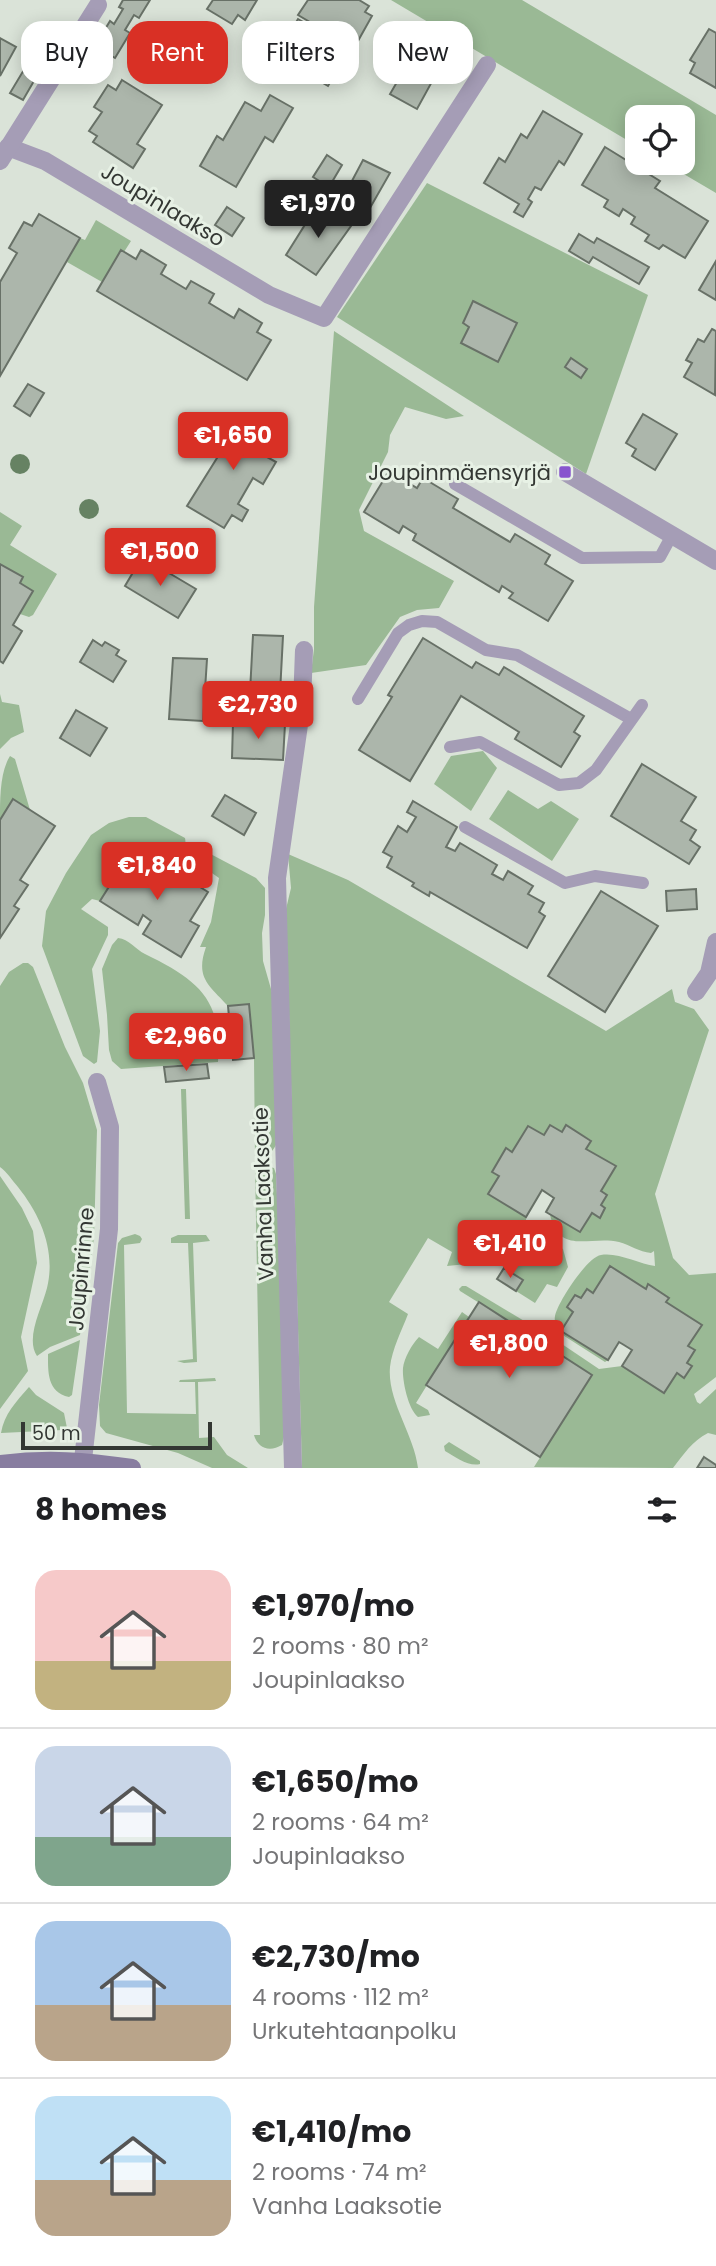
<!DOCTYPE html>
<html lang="en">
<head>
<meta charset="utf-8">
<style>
  body { margin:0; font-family:Poppins,sans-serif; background:#f2f2f2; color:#202124; height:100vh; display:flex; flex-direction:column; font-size:26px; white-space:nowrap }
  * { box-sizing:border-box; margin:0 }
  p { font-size:23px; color:#757577 }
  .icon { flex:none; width:38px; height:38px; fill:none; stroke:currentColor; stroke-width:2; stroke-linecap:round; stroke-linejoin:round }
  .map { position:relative; height:1468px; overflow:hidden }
  .panel { display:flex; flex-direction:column; background:#fff; flex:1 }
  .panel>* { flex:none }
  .top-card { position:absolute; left:21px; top:21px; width:676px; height:63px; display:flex; gap:14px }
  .buttons { position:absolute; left:625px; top:105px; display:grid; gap:14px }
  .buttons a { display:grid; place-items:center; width:70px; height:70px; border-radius:14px; background:#fff; box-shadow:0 4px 18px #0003; font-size:35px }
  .scale { position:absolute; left:21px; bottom:18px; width:191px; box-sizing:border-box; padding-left:7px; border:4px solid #333733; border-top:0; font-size:19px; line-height:24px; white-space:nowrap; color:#333733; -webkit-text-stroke:5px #e7f1e5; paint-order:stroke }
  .price { position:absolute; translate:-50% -60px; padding:0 16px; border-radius:7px; background:#d93025; color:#fff; font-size:23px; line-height:46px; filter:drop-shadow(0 2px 4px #0008) }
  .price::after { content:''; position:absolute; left:50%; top:42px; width:21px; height:16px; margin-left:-10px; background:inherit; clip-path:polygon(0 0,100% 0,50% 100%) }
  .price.active { background:#222; color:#fff }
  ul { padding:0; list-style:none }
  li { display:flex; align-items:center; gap:21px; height:175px; padding:0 35px }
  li+li { border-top:2px solid #e0e0e0 }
  li span { display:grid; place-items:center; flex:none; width:196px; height:140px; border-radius:21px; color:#555 }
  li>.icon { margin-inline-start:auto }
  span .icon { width:84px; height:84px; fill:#fffc; stroke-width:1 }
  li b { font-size:30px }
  h2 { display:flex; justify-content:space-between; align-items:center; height:84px; padding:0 35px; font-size:30px }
  .pill { padding:0 24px; border-radius:21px; background:#fff; box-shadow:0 4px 18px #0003; font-size:24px; line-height:63px }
  .pill.active { background:#d93025; color:#fff }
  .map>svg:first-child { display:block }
</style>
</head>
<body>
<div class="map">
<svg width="716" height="1468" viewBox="0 0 716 1468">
  <rect width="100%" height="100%" fill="#dae3d8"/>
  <!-- green -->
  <g fill="#9ab995">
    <polygon points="391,0 522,0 716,115 716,193 665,163 682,163 682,117 637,117 637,146"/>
    <polygon points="427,183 648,295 586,474 337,317"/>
    <polygon points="96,220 131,241 124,252 121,250 102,282 67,262 80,238 85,240"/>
    <polygon points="334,331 464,416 446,419 405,407 390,435 388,452 359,510 364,531 454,581 439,608 417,610 400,617 366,665 311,673 314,649 314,607"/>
    <polygon points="0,512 22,526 10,545 57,574 33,615 29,617 20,614 33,591 20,583 0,564"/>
    <polygon points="0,694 2,702 19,705 24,732 11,738 0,749"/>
    <polygon points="483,751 497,768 471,811 434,784 451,756"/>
    <path d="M 10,756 L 15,759 L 30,810 L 13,799 L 0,820 C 0,798 0,772 10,756 Z"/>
    <polygon points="508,790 538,809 551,801 579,819 552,861 489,819"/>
    <path d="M 129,817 L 146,817 L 185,838 C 188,852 175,857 168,867 L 141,851 L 123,878 L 117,875 L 100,901 L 92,899 L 81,909 L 108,927 L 108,935 L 92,969 L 100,1031 L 97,1062 L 94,1064 L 83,1056 L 42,946 L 46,911 L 66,873 L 91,835 L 109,823 Z"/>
    <path d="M 203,850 L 256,878 L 265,888 L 265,915 L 262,933 L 263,961 L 275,1003 L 276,1145 C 272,1153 265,1158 255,1158 L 254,1058 L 248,1004 L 228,1006 C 209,985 195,978 206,947 L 200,947 L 211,922 L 219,878 L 192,859 L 196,852 Z"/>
    <path d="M 288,854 L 348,880 L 606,1031 L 672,989 L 675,1002 L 694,1009 L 709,1030 L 655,1194 L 673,1258 L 689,1275 L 716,1273 L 716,1377 L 694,1394 L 697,1402 L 700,1404 L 716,1389 L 716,1435 L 708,1433 C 692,1441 684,1454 673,1468 L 534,1467 L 592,1375 L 542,1343 L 546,1337 L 550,1336 L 599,1369 L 622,1366 L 664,1393 L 677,1373 L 687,1363 L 688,1346 L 701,1325 L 666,1302 L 668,1297 L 649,1285 L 646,1289 L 610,1267 L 593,1293 L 587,1289 L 581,1298 L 575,1295 L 567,1307 L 573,1312 L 561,1331 L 608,1360 L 605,1362 L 558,1332 C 556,1326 554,1322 555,1316 C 558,1302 587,1257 601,1255 C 618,1252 639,1264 655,1266 L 654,1251 L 651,1253 C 639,1252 630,1245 619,1242 C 590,1235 560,1256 550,1215 L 580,1232 L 592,1213 L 600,1217 L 605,1208 L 601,1205 L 607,1195 L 601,1191 L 616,1166 L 586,1149 L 591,1140 L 566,1126 L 562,1132 L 544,1135 L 528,1126 L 512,1152 L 506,1149 L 492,1171 L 499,1176 L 488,1194 L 526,1217 L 526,1224 L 505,1256 L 497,1261 L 447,1266 L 452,1252 L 428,1238 L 389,1302 L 408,1314 C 402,1330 392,1349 390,1367 C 387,1401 414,1434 418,1468 L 302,1468 L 286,909 L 291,888 Z"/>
    <path d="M 118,938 C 129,939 135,949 145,954 C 198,980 223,999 218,1062 L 121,1069 L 112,1061 L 109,1050 L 107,1015 L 102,969 L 112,945 Z"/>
    <path d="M 23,963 L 28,963 L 33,967 L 65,1047 L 83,1083 L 97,1130 L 94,1238 L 80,1335 L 50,1347 L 37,1356 C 25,1338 42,1308 47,1288 C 56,1251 41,1216 18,1187 C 12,1180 7,1172 0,1167 L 0,986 L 9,972 Z"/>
    <polygon points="181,1089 186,1089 190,1219 185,1219"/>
    <path d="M 261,1165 L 274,1168 L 276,1174 L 282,1297 L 284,1437 L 282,1445 C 270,1452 258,1449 254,1435 L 260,1435 L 255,1166 Z"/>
    <polygon points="0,1176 22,1208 33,1231 37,1263 21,1337 28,1371 0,1409"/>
    <polygon points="135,1234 140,1236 142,1239 140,1243 124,1245 127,1413 196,1414 195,1382 179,1382 180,1380 215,1378 216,1381 198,1382 199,1438 214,1437 227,1455 248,1468 212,1468 178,1453 106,1433 100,1426 99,1405 118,1243 122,1238"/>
    <polygon points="531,1234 536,1234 563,1249 568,1267 557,1287 547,1284 535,1303 516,1291 523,1280 504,1268"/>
    <polygon points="178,1235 206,1235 210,1241 193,1243 197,1362 184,1363 177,1361 193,1359 188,1243 171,1243 171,1238"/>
    <polygon points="462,1286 466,1286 541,1331 536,1338 460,1291 459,1289"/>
    <path d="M 462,1312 L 469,1317 L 416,1403 L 428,1410 L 430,1415 L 418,1417 C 408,1409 402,1380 403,1368 C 404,1358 412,1344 419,1337 L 438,1349 Z"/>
    <path d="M 80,1340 L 72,1395 L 69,1397 C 47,1392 48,1372 48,1354 Z"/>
    <path d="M 29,1387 L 36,1395 L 64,1413 L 67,1428 L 63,1430 L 1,1433 C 4,1414 16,1402 29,1387 Z"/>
    <path d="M 449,1442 L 480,1461 L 480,1464 C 469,1467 455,1457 445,1451 L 444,1446 Z"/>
  </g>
  <!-- building -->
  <g fill="#acb6ab" stroke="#687167" stroke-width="2">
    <polygon points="123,0 150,0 139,18 134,15 125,30 130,33 115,58 95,46 110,21 114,24 123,9 119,7"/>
    <polygon points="213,0 257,0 245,20 238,15 232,24 207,9"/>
    <polygon points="308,0 359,0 369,6 365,12 372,16 354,48 298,15"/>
    <polygon points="298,19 341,44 339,47 348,52 328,86 276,56"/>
    <polygon points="709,29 716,33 716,88 690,73 695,63 690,60"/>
    <polygon points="0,38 16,47 0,76"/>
    <polygon points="34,53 46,60 23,100 10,93"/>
    <polygon points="408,63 434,78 417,109 390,94"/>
    <polygon points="122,80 162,105 137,144 145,149 133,168 93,142 97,136 89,131 102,112 94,107 108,85 116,90"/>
    <polygon points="270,95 293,108 273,142 265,137 236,187 200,166 217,136 223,140 245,102 261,111"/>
    <polygon points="543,111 582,134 564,165 559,161 541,190 535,187 528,199 532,202 523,217 514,212 519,204 484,183 499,158 505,162 521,134 527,138"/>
    <polygon points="605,147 660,181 655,188 708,221 685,258 663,245 659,249 645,241 649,235 631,224 635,217 623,209 619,216 604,207 608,200 582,185"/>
    <polygon points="327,155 342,165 329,187 313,177"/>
    <polygon points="363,160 390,173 370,208 345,194"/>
    <polygon points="318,204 351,226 316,275 286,255"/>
    <polygon points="227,207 244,218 232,236 215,225"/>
    <polygon points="39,214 80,238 0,376 0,282 17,253 9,248 24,222 32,226"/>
    <polygon points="579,234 594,243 597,238 649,267 639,284 593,257 589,263 569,251"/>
    <polygon points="121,250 136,259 141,250 166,265 161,274 186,289 191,281 214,294 209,303 234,318 239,309 262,323 257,332 271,340 247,380 97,291"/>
    <polygon points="716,261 716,300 699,290"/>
    <polygon points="473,301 517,323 498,362 461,343 469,327 463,323"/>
    <polygon points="712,329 716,331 715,395 684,377 692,363 686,360 698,339 704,342"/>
    <polygon points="571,358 587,369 581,378 565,367"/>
    <polygon points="28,384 44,393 30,416 14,406"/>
    <polygon points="232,414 275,440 265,456 276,462 263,484 253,478 238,504 248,510 242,521 232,515 224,528 187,506 217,458 209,453"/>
    <polygon points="643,414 677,434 655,470 632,456 636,449 626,443"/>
    <polygon points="389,471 417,488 423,478 458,499 453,508 510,542 515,534 550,555 545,564 573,581 548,621 509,598 513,593 502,586 499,592 413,540 416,534 403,526 399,533 364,512"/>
    <polygon points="142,557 196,589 178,618 125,586"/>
    <polygon points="0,564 23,577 20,583 33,591 13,625 22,631 3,663 0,661"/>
    <polygon points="253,635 283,636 280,693 250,692"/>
    <polygon points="423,638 472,668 476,662 499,675 504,667 584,716 574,732 580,736 561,767 515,739 519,732 461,696 410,781 359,750 392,697 388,695"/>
    <polygon points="93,640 102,646 105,642 119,650 116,655 126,661 113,682 80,662"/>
    <polygon points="173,658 207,659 203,721 169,719"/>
    <polygon points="76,710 107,728 90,756 60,738"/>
    <polygon points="233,722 285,724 283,760 232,758"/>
    <polygon points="642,764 696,797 681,821 696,830 690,840 700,847 689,864 611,816"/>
    <polygon points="225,795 256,813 244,835 212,816"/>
    <polygon points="13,799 55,826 20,880 28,885 14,906 19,909 0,938 0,820"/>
    <polygon points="413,801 457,827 446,847 455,851 460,843 497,865 492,874 503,880 508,871 533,886 528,894 544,903 539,912 545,916 527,948 430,892 429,896 412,886 414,883 387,867 392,857 383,852 398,826 407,832 416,817 407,812"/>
    <polygon points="141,850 208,892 190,921 199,926 181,957 143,934 151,921 143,915 138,925 100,901 117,874 123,878"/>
    <polygon points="696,889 697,909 667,911 666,891"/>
    <polygon points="601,891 658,926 605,1012 548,976"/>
    <polygon points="249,1004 254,1058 233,1060 228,1006"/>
    <polygon points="207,1064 209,1078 166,1082 164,1067"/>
    <polygon points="550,1125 562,1132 566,1125 591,1141 586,1149 616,1166 601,1191 607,1195 601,1205 605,1208 600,1218 592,1213 580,1232 546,1212 554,1198 542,1190 526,1217 488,1194 499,1176 492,1172 506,1148 512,1152 528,1126 544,1135"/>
    <polygon points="610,1266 646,1289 648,1284 669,1298 666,1302 702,1325 688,1346 695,1350 687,1363 692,1366 684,1378 677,1373 664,1393 622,1366 632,1350 624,1345 619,1342 608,1360 561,1331 573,1312 567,1307 575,1295 581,1298 587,1289 593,1293"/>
    <polygon points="504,1268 523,1280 516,1291 497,1279"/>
    <polygon points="479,1302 592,1375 540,1457 426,1385"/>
    <polygon points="704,1457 716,1465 716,1468 697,1468"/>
  </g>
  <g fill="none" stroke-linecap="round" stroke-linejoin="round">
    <!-- lane -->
    <g stroke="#a59db6" stroke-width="12">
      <polyline points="455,484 582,558 660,557 672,535"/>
      <polyline points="358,699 398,633 409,625 422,621 437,622 486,650 517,655 631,719"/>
      <polyline points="450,747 480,742 559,785 579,783 596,770 642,705"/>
      <polyline points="465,827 565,883 595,876 643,883"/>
    </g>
    <!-- street -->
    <g stroke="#a59db6" stroke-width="18">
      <polyline points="8,147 45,161 269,295 324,318 487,65"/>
      <polyline points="0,161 98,5"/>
      <polyline points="565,472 716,561"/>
      <polyline points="696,992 709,973 716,942"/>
      <polyline points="83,1460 109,1229 110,1127 97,1082"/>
      <polyline points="293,1468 277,878 302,704 304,650"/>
    </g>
    <!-- secondary -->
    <path stroke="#887da0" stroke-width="18" d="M 0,1464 C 48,1458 85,1461 132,1468"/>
  </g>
  <!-- trees -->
  <g fill="#668263">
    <circle cx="20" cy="464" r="10"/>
    <circle cx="89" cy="509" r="10"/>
  </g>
  <!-- markers -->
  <rect fill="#8855ce" stroke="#e7f1e5" stroke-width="2.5" x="558" y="465" width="14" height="14" rx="3.5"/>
  <g text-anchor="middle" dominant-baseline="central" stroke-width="6" stroke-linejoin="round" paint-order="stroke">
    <!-- street labels -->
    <g font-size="21" fill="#333733" stroke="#e7f1e5">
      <text transform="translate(163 205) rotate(31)">Joupinlaakso</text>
      <text transform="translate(263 1194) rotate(-92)">Vanha Laaksotie</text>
      <text transform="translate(81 1269) rotate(-85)">Joupinrinne</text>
    </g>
    <!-- poi labels -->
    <g font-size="21" fill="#333733" stroke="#e7f1e5" text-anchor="end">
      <text x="551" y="472">Joupinmäensyrjä</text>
    </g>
  </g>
</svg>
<div class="buttons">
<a><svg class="icon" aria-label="locate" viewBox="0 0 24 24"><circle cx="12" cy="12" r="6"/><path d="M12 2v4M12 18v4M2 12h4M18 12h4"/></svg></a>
</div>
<div class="scale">50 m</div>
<b class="price active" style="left:318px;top:240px">€1,970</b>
<b class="price" style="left:233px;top:472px">€1,650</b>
<b class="price" style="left:160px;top:588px">€1,500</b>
<b class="price" style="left:258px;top:741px">€2,730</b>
<b class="price" style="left:157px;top:902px">€1,840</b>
<b class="price" style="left:186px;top:1073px">€2,960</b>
<b class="price" style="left:510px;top:1280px">€1,410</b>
<b class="price" style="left:509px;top:1380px">€1,800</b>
<div class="top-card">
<a class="pill">Buy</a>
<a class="pill active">Rent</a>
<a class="pill">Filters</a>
<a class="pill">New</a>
</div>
</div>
<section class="panel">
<h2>8 homes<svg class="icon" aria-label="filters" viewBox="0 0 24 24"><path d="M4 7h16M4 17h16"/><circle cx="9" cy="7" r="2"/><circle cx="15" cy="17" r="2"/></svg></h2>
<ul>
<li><span style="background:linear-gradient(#f6c9c9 65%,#c2b280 0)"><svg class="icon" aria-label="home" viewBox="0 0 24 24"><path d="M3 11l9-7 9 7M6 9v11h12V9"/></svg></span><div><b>€1,970/mo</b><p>2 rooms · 80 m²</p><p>Joupinlaakso</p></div></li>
<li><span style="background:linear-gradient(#c9d6e8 65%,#7fa58c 0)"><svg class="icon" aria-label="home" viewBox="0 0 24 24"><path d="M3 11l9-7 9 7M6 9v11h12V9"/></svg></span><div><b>€1,650/mo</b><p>2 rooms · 64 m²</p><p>Joupinlaakso</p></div></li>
<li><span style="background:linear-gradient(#a9c7e8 60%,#b9a48a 0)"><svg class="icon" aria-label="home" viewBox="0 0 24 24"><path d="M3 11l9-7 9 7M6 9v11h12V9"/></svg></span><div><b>€2,730/mo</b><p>4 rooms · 112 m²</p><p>Urkutehtaanpolku</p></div></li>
<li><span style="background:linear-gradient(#bfe0f5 60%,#b9a48a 0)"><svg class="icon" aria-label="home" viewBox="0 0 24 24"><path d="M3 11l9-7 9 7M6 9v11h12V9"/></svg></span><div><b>€1,410/mo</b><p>2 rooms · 74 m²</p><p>Vanha Laaksotie</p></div></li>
</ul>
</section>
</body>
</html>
